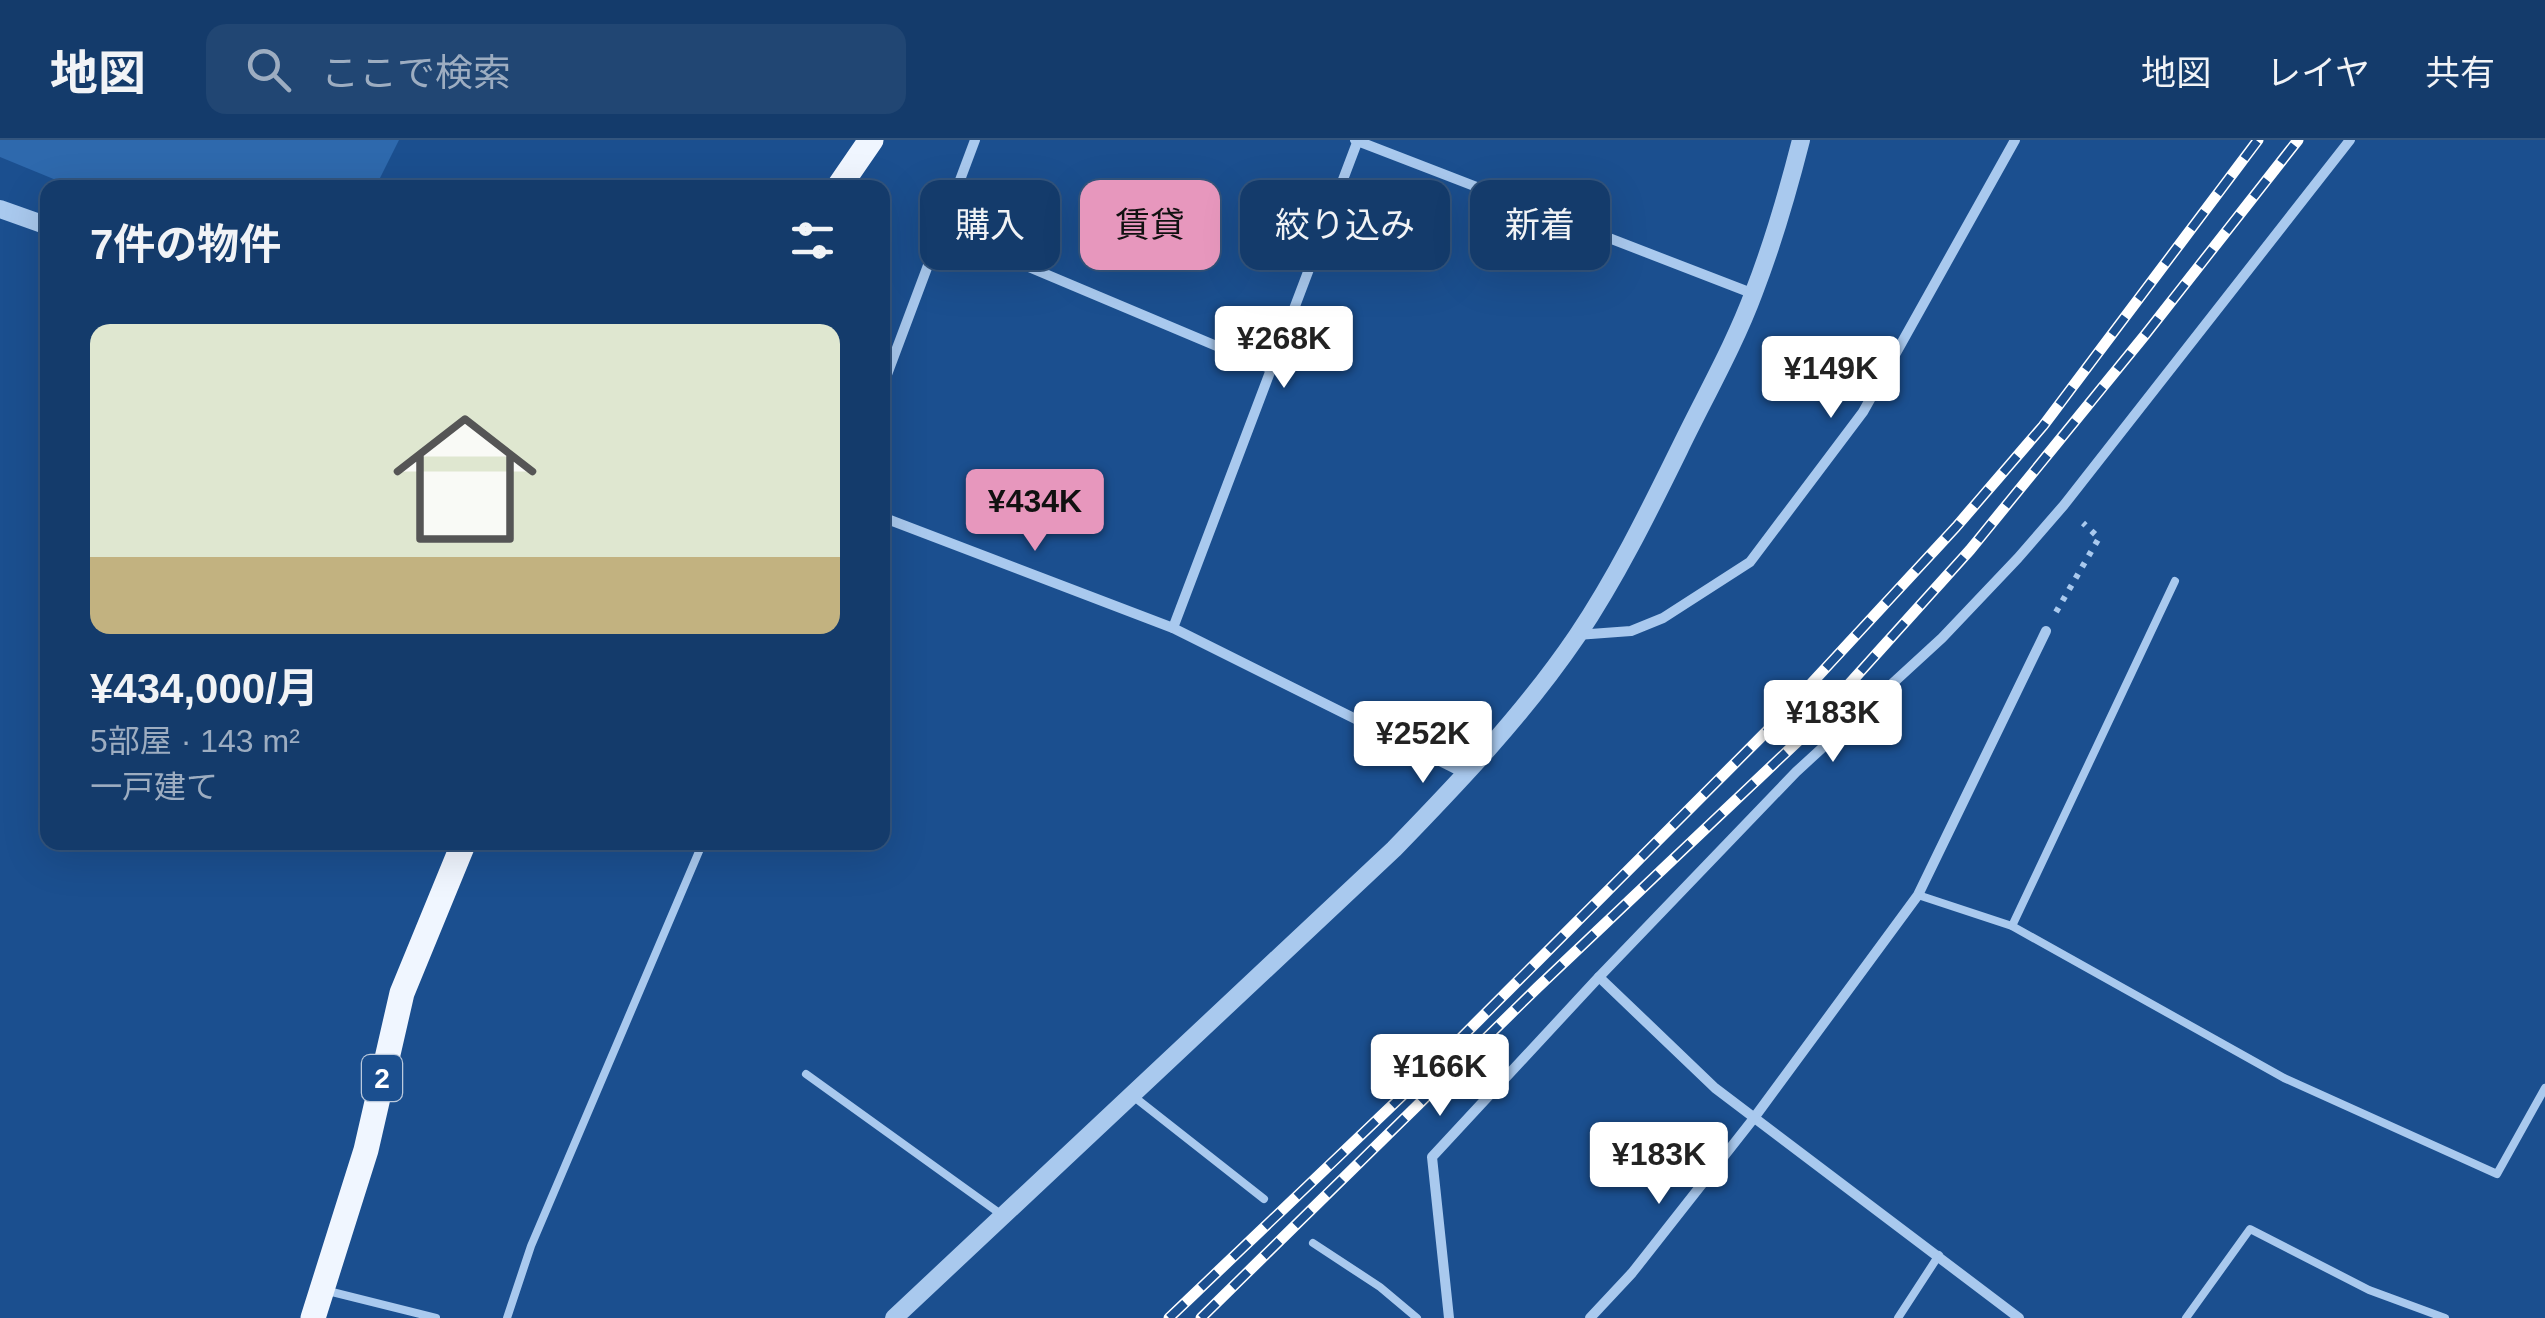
<!DOCTYPE html>
<html lang="ja">
<head>
<meta charset="utf-8">
<style>
  body { margin:0; font-family:Helvetica,"Noto Sans JP",sans-serif; background:#214673; color:#f1f3f6; height:100vh; display:flex; flex-direction:column; font-size:38px; white-space:nowrap }
  * { box-sizing:border-box; margin:0 }
  p { font-size:32px; color:#9dadc1 }
  .icon { flex:none; width:55px; height:55px; fill:none; stroke:currentColor; stroke-width:2; stroke-linecap:round; stroke-linejoin:round }
  .map { position:relative; flex:1; overflow:hidden }
  .side { position:absolute; left:40px; top:40px; width:850px; height:670px; display:flex; flex-direction:column; background:#143b6b; border-radius:20px; box-shadow:0 10px 40px #0002,0 0 0 2px #33557e }
  .side>* { flex:none }
  .banner { position:absolute; left:920px; top:40px; width:950px; height:90px; display:flex; gap:20px }
  .price { position:absolute; translate:-50% -85px; padding:0 22px; border-radius:10px; background:#fff; color:#222; font-size:32px; line-height:65px; filter:drop-shadow(0 2px 5px #0008) }
  .price::after { content:''; position:absolute; left:50%; top:60px; width:30px; height:22px; margin-left:-15px; background:inherit; clip-path:polygon(0 0,100% 0,50% 100%) }
  .price.active { background:#e797bd; color:#111 }
  ul { padding:0; list-style:none }
  li { display:grid; align-content:center; gap:20px; height:530px; padding:0 50px }
  li span { display:grid; place-items:center; height:310px; border-radius:20px; color:#555 }
  li>.icon { margin-inline-start:auto }
  span .icon { width:180px; height:180px; fill:#fffc; stroke-width:1 }
  li b { font-size:42px }
  h2 { display:flex; justify-content:space-between; align-items:center; height:120px; padding:0 50px; font-size:42px }
  .tag { padding:0 35px; border-radius:20px; background:#143b6b; box-shadow:0 10px 40px #0002,0 0 0 2px #33557e; font-size:35px; line-height:90px }
  .tag.active { background:#e797bd; color:#111 }
  header { display:flex; align-items:center; gap:60px; box-sizing:border-box; height:140px; padding:0 50px; background:#143b6b; border-bottom:2px solid #33557e }
  header strong { font-size:48px }
  nav { display:flex; gap:55px; margin-inline-start:auto; font-size:35px }
  .search { width:700px; height:90px; background:#214673; display:flex; align-items:center; gap:25px; box-sizing:border-box; padding:0 35px; border-radius:20px; color:#9dadc1; font-size:38px }
  .map>svg:first-child { display:block }
</style>
</head>
<body>
<header>
<strong>地図</strong>
<div class="search"><svg class="icon" aria-label="search" viewBox="0 0 24 24"><circle cx="10" cy="10" r="6"/><path d="M15 15l6 6"/></svg>ここで検索</div>
<nav><a>地図</a><a>レイヤ</a><a>共有</a></nav>
</header>
<div class="map">
<svg width="2545" height="1178" viewBox="0 0 2545 1178">
  <rect width="100%" height="100%" fill="#1b4f8f"/>
  <!-- green -->
  <polygon fill="#2e69ad" points="0,0 399,0 375,48 73,47 0,17"/>
  <g fill="none" stroke-linecap="round" stroke-linejoin="round">
    <!-- path -->
    <polyline stroke="#a9c9ee" stroke-width="6" stroke-dasharray="5 8" stroke-linecap="butt" points="2056,472 2099,398 2083,383"/>
    <!-- service -->
    <g stroke="#a9c9ee" stroke-width="8">
      <polyline points="1918,755 2012,786 2284,938 2497,1034 2545,948"/>
      <polyline points="2012,786 2175,441"/>
      <polyline points="806,934 1002,1075"/>
      <polyline points="1133,956 1264,1059"/>
      <polyline points="1313,1103 1380,1147 1417,1178"/>
      <polyline points="328,1151 436,1178"/>
      <polyline points="507,1178 531,1106 703,702"/>
      <polyline points="1898,1178 1939,1115"/>
      <polyline points="2186,1178 2250,1089 2369,1150 2445,1178"/>
    </g>
    <!-- minor -->
    <g stroke="#a9c9ee" stroke-width="10">
      <polyline points="1355,0 1754,154"/>
      <polyline points="941,90 1271,229"/>
      <polyline points="882,248 975,0"/>
      <polyline points="882,377 1173,488 1466,634"/>
      <polyline points="1173,488 1358,0"/>
      <polyline points="1577,495 1631,491 1663,478 1750,422 1863,272 2015,0"/>
      <polyline points="1449,1178 1432,1017 1599,837"/>
      <polyline points="1590,1178 1632,1133 1754,978 1918,755 2046,491"/>
      <polyline points="2019,1178 1715,948 1599,837 1796,632 1942,498 2018,418 2064,365 2350,0"/>
    </g>
    <!-- tertiary -->
    <g stroke="#a9c9ee" stroke-width="18">
      <polyline points="0,69 48,86"/>
      <path d="M 894,1178 L 1394,709 C 1459,642 1524,574 1577,496 C 1616,438 1648,373 1679,310 C 1704,258 1734,206 1754,152 C 1773,103 1788,51 1801,0"/>
    </g>
    <!-- primary -->
    <g stroke="#f0f6ff" stroke-width="25">
      <polyline points="838,48 871,0"/>
      <polyline points="313,1178 366,1010 402,853 464,702"/>
    </g>
    <!-- rail casing -->
    <g stroke="#fff" stroke-width="11">
      <g id="rail">
        <polyline points="1169,1178 1423,936 1772,586 1956,387 2043,286 2258,0"/>
        <polyline points="1201,1178 1537,848 1797,602 1970,410 2145,195 2298,0"/>
      </g>
    </g>
    <!-- rail -->
    <use href="#rail" stroke="#1b4f8f" stroke-width="8" stroke-dasharray="22" stroke-linecap="butt"/>
  </g>
  <g text-anchor="middle" dominant-baseline="central" stroke-width="9" stroke-linejoin="round" paint-order="stroke">
    <!-- shield labels -->
    <rect fill="#1b4f8f" stroke="#bbcadd" stroke-width="2.5" x="362" y="915" width="40" height="46" rx="8"/>
    <g font-size="28" font-weight="bold" fill="#fff">
      <text x="382" y="938">2</text>
    </g>
  </g>
</svg>
<b class="price" style="left:1284px;top:251px">¥268K</b>
<b class="price" style="left:1831px;top:281px">¥149K</b>
<b class="price active" style="left:1035px;top:414px">¥434K</b>
<b class="price" style="left:1833px;top:625px">¥183K</b>
<b class="price" style="left:1423px;top:646px">¥252K</b>
<b class="price" style="left:1440px;top:979px">¥166K</b>
<b class="price" style="left:1659px;top:1067px">¥183K</b>
<div class="banner">
<a class="tag">購入</a>
<a class="tag active">賃貸</a>
<a class="tag">絞り込み</a>
<a class="tag">新着</a>
</div>
<section class="side">
<h2>7件の物件<svg class="icon" aria-label="filters" viewBox="0 0 24 24"><path d="M4 7h16M4 17h16"/><circle cx="9" cy="7" r="2"/><circle cx="15" cy="17" r="2"/></svg></h2>
<ul>
<li><span style="background:linear-gradient(#dfe7d0 75%,#c2b280 0)"><svg class="icon" aria-label="home" viewBox="0 0 24 24"><path d="M3 11l9-7 9 7M6 9v11h12V9"/></svg></span><div><b>¥434,000/月</b><p>5部屋 · 143 m²</p><p>一戸建て</p></div></li>
</ul>
</section>
</div>
</body>
</html>
